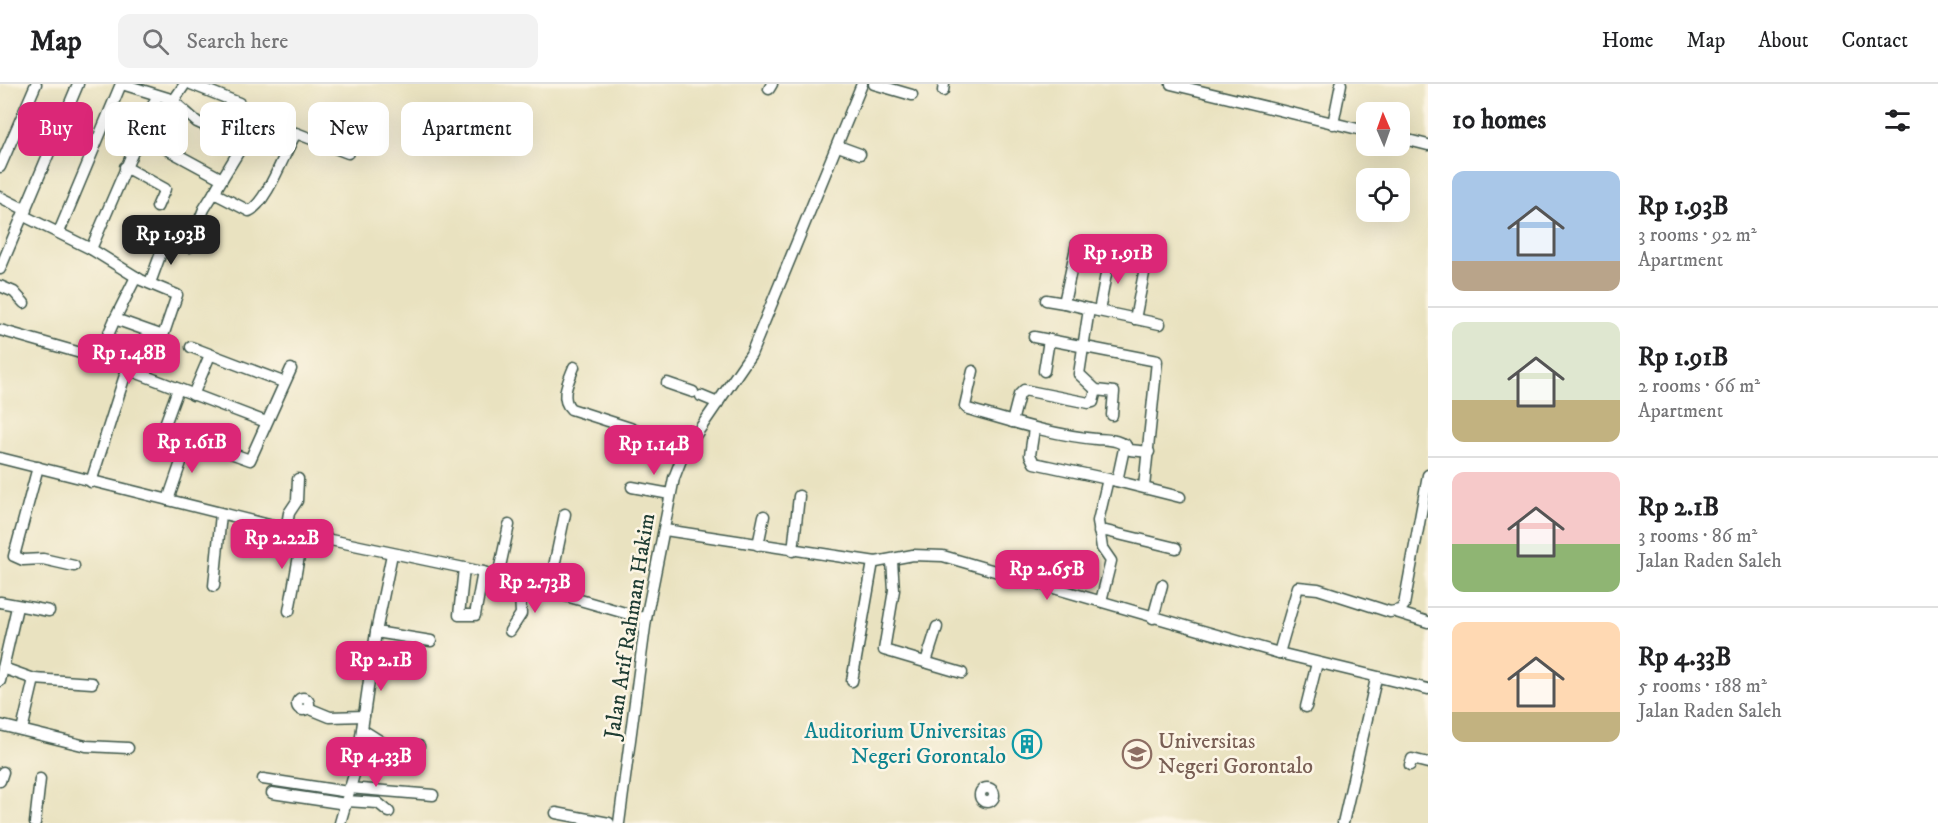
<!DOCTYPE html>
<html lang="en">
<head>
<meta charset="utf-8">
<style>
  body { margin:0; font-family:"IM FELL DW Pica",serif; background:#f2f2f2; color:#202124; height:100vh; display:flex; flex-direction:column; font-size:22px; white-space:nowrap }
  * { box-sizing:border-box; margin:0 }
  p { font-size:20px; color:#757577 }
  .icon { flex:none; width:33px; height:33px; fill:none; stroke:currentColor; stroke-width:2; stroke-linecap:round; stroke-linejoin:round }
  .map { position:relative; flex:1; overflow:hidden }
  .sheet { display:flex; flex-direction:column; background:#fff; width:510px }
  .sheet>* { flex:none }
  .hud { position:absolute; left:18px; top:18px; width:570px; height:54px; display:flex; gap:12px }
  .needle { width:39px; rotate:358deg }
  .controls { position:absolute; left:1356px; top:18px; display:grid; gap:12px }
  .controls a { display:grid; place-items:center; width:54px; height:54px; border-radius:12px; background:#fff; box-shadow:0 6px 24px #0002; font-size:30px }
  .price { position:absolute; translate:-50% -51px; padding:0 14px; border-radius:12px; background:#db2777; color:#fff; font-size:20px; line-height:39px; filter:drop-shadow(0 2px 3px #0008) }
  .price::after { content:''; position:absolute; left:50%; top:36px; width:18px; height:14px; margin-left:-9px; background:inherit; clip-path:polygon(0 0,100% 0,50% 100%) }
  .price.current { background:#222; color:#fff }
  ul { padding:0; list-style:none }
  li { display:flex; align-items:center; gap:18px; height:150px; padding:0 24px }
  li+li { border-top:2px solid #e0e0e0 }
  li span { display:grid; place-items:center; flex:none; width:168px; height:120px; border-radius:12px; color:#555 }
  li>.icon { margin-inline-start:auto }
  span .icon { width:72px; height:72px; fill:#fffc; stroke-width:1 }
  li b { font-size:26px }
  h2 { display:flex; justify-content:space-between; align-items:center; height:72px; padding:0 24px; font-size:26px }
  .chip { padding:0 21px; border-radius:12px; background:#fff; box-shadow:0 6px 24px #0002; font-size:21px; line-height:54px }
  .chip.current { background:#db2777; color:#fff }
  header { display:flex; align-items:center; gap:36px; box-sizing:border-box; height:84px; padding:0 30px; background:#fff; border-bottom:2px solid #e0e0e0 }
  header strong { font-size:28px }
  nav { display:flex; gap:33px; margin-inline-start:auto; font-size:21px }
  .search { width:420px; height:54px; background:#f2f2f2; display:flex; align-items:center; gap:15px; box-sizing:border-box; padding:0 21px; border-radius:12px; color:#757577; font-size:22px }
  main { display:flex; flex:1; min-height:0 }
  .map>svg:first-child { display:block }
</style>
</head>
<body>
<header>
<strong>Map</strong>
<div class="search"><svg class="icon" aria-label="search" viewBox="0 0 24 24"><circle cx="10" cy="10" r="6"/><path d="M15 15l6 6"/></svg>Search here</div>
<nav><a>Home</a><a>Map</a><a>About</a><a>Contact</a></nav>
</header>
<main>
<div class="map">
<svg width="1428" height="739" viewBox="0 0 1428 739">
  <rect width="100%" height="100%" fill="#fcf5e5"/>
  <filter id="ink" filterUnits="userSpaceOnUse"><feTurbulence type="fractalNoise" baseFrequency=".0167" numOctaves="2"/><feDisplacementMap in="SourceGraphic" scale="12" xChannelSelector="R" yChannelSelector="G"/><feConvolveMatrix kernelMatrix="1 2 1 2 8 2 1 2 1" color-interpolation-filters="sRGB"/></filter>
  <filter id="wash" filterUnits="userSpaceOnUse"><feTurbulence type="fractalNoise" baseFrequency=".008" numOctaves="4" result="noise"/><feDisplacementMap in="SourceGraphic" scale="24" xChannelSelector="R" yChannelSelector="G"/><feGaussianBlur stdDeviation="1.35" result="paint"/><feColorMatrix in="noise" values="0 0 0 0 0 0 0 0 0 0 0 0 0 0 0 0 0 1.4 0 .05"/><feComposite in="paint" operator="in"/></filter>
  <g filter="url(#wash)">
    <rect width="100%" height="100%" fill="#e9e2c0"/>
  </g>
  <g filter="url(#ink)">
    <g fill="none" stroke-linecap="round" stroke-linejoin="round">
      <!-- minor casing -->
      <g stroke="#3d5649" stroke-width="13">
        <g id="minor">
          <polyline points="122,0 174,16 185,0"/>
          <polyline points="191,0 239,19"/>
          <polyline points="874,0 912,11"/>
          <polyline points="1171,0 1366,47"/>
          <polyline points="769,5 772,0"/>
          <polyline points="943,7 944,0"/>
          <polyline points="172,16 197,38 219,48"/>
          <polyline points="1333,40 1341,0"/>
          <path d="M 141,51 L 222,95 L 214,109 L 249,127 C 267,119 285,67 296,49 L 348,69"/>
          <polyline points="1400,54 1428,61"/>
          <polyline points="838,62 860,70"/>
          <polyline points="0,83 36,0"/>
          <polyline points="125,83 165,105 157,123"/>
          <polyline points="222,95 259,34 265,27 272,30"/>
          <polyline points="0,113 26,126"/>
          <polyline points="24,132 91,165 141,196 177,211 163,252 115,235 98,274"/>
          <polyline points="59,148 121,0"/>
          <polyline points="1077,159 1064,219 1089,225 1079,290 1096,306 1114,308 1112,331"/>
          <polyline points="189,163 204,125 214,109"/>
          <polyline points="91,165 157,12"/>
          <polyline points="0,185 78,0"/>
          <polyline points="150,199 166,155"/>
          <polyline points="0,202 14,208 24,219"/>
          <polyline points="1046,216 1064,219"/>
          <polyline points="1089,225 1160,240"/>
          <polyline points="1099,227 1110,169"/>
          <polyline points="115,235 136,193"/>
          <polyline points="1135,235 1146,179"/>
          <polyline points="0,246 98,274 266,338"/>
          <polyline points="1034,253 1157,277 1144,403"/>
          <polyline points="191,263 283,298"/>
          <path d="M 574,283 C 569,296 559,314 571,325 L 630,344 L 684,368"/>
          <path d="M 973,287 L 965,322 L 968,325 C 1010,337 1052,351 1096,355 C 1109,356 1120,355 1130,366 L 1149,368"/>
          <polyline points="1044,287 1049,256"/>
          <polyline points="667,299 693,308"/>
          <polyline points="178,305 164,343 166,346 250,376 291,285"/>
          <polyline points="193,311 210,271"/>
          <polyline points="701,312 718,319"/>
          <polyline points="1012,338 1019,311 1024,306 1089,319 1093,318 1096,306"/>
          <polyline points="1034,345 1030,371 1034,379 1108,395"/>
          <polyline points="0,374 321,454 483,488 646,535"/>
          <polyline points="38,383 14,472 23,476 43,475 74,482"/>
          <polyline points="1117,397 1125,360"/>
          <polyline points="91,398 127,285"/>
          <polyline points="632,403 670,410"/>
          <polyline points="168,416 189,355"/>
          <polyline points="286,446 289,429 297,417 298,395"/>
          <polyline points="665,446 876,478 913,471 943,472 1279,569 1428,605"/>
          <polyline points="1099,448 1106,447 1176,464"/>
          <polyline points="758,461 764,432"/>
          <polyline points="793,467 799,412"/>
          <polyline points="892,477 894,506 884,566 962,589"/>
          <polyline points="464,484 459,531 475,531 483,488"/>
          <polyline points="498,492 509,441"/>
          <polyline points="214,502 221,430"/>
          <polyline points="549,506 565,430"/>
          <polyline points="1101,517 1111,477 1102,464 1098,437 1108,395 1180,413"/>
          <polyline points="0,518 49,527"/>
          <polyline points="289,527 303,450"/>
          <polyline points="1396,528 1428,538"/>
          <polyline points="1153,534 1162,501"/>
          <polyline points="510,547 521,530 520,508 524,499"/>
          <polyline points="376,548 431,557"/>
          <polyline points="1279,569 1298,503 1318,505 1390,528 1400,526 1404,521 1428,391"/>
          <polyline points="926,578 937,543"/>
          <polyline points="3,584 34,595 22,646"/>
          <polyline points="34,595 92,599"/>
          <polyline points="0,597 17,523"/>
          <polyline points="852,597 873,478"/>
          <circle cx="303" cy="620" r="6"/>
          <polyline points="1306,623 1317,579"/>
          <polyline points="308,624 330,633 364,632"/>
          <polyline points="0,641 86,662 128,664"/>
          <path d="M 362,646 C 384,658 390,670 419,662"/>
          <polyline points="1410,681 1412,675 1428,679"/>
          <polyline points="263,695 348,708"/>
          <polyline points="0,697 3,688"/>
          <polyline points="349,704 433,711"/>
          <circle cx="987" cy="711" r="7"/>
          <polyline points="272,709 346,720"/>
          <polyline points="346,717 378,719 389,728"/>
          <polyline points="556,729 609,739"/>
          <polyline points="35,739 40,695"/>
          <polyline points="340,739 357,680 376,548 392,470"/>
          <polyline points="619,739 646,535 674,394 684,368 751,270 862,0"/>
          <polyline points="1343,739 1376,595"/>
        </g>
      </g>
      <!-- minor -->
      <use href="#minor" stroke="#fff" stroke-width="10"/>
    </g>
  </g>
  <!-- icons -->
  <defs>
    <g id="building-ring" transform="scale(1.5)"><circle r="9.5" fill="#fcf5e5" stroke="#0f9aa8" stroke-width="1.5"/><path d="M-4-6H4V6H1V3H-1V6H-4ZM-2.5-4.3h1.7v1.8h-1.7ZM.8-4.3h1.7v1.8H.8ZM-2.5-1h1.7V.8h-1.7ZM.8-1h1.7V.8H.8Z" fill="#0f9aa8"/></g>
    <g id="university-ring" transform="scale(1.5)"><circle r="9.5" fill="#fcf5e5" stroke="#8d6e63" stroke-width="1.5"/><path d="M0-5L7-2L0 1L-7-2ZM-4 1L0 2.5L4 1V4Q0 6-4 4Z" fill="#8d6e63"/></g>
  </defs>
  <g fill-rule="evenodd">
    <use href="#building-ring" x="1027" y="660"/>
    <use href="#university-ring" x="1137" y="670"/>
  </g>
  <g text-anchor="middle" dominant-baseline="central" stroke-width="5" stroke-linejoin="round" paint-order="stroke">
    <!-- street labels -->
    <g font-size="22" fill="#1f3d34" stroke="#fcf5e5">
      <text transform="translate(630 542) rotate(-81)">Jalan Arif Rahman Hakim</text>
    </g>
    <!-- culture labels -->
    <g font-size="22" fill="#0d838f" stroke="#fcf5e5" text-anchor="end">
      <text x="1006" y="647">Auditorium Universitas<tspan x="1006" dy="25">Negeri Gorontalo</tspan></text>
    </g>
    <!-- education labels -->
    <g font-size="22" fill="#785e54" stroke="#fcf5e5" text-anchor="start">
      <text x="1158" y="657">Universitas<tspan x="1158" dy="25">Negeri Gorontalo</tspan></text>
    </g>
  </g>
</svg>
<div class="controls">
<a><svg class="needle" viewBox="-14 -14 28 28"><path d="M0-13l5 13h-10z" fill="#e53935"/><path d="M0 13l5-13h-10z" fill="#757577"/></svg></a>
<a><svg class="icon" aria-label="locate" viewBox="0 0 24 24"><circle cx="12" cy="12" r="6"/><path d="M12 2v4M12 18v4M2 12h4M18 12h4"/></svg></a>
</div>
<b class="price current" style="left:171px;top:182px">Rp 1.93B</b>
<b class="price" style="left:1118px;top:201px">Rp 1.91B</b>
<b class="price" style="left:129px;top:301px">Rp 1.48B</b>
<b class="price" style="left:192px;top:390px">Rp 1.61B</b>
<b class="price" style="left:654px;top:392px">Rp 1.14B</b>
<b class="price" style="left:282px;top:486px">Rp 2.22B</b>
<b class="price" style="left:1047px;top:517px">Rp 2.65B</b>
<b class="price" style="left:535px;top:530px">Rp 2.73B</b>
<b class="price" style="left:381px;top:608px">Rp 2.1B</b>
<b class="price" style="left:376px;top:704px">Rp 4.33B</b>
<div class="hud">
<a class="chip current">Buy</a>
<a class="chip">Rent</a>
<a class="chip">Filters</a>
<a class="chip">New</a>
<a class="chip">Apartment</a>
</div>
</div>
<section class="sheet">
<h2>10 homes<svg class="icon" aria-label="filters" viewBox="0 0 24 24"><path d="M4 7h16M4 17h16"/><circle cx="9" cy="7" r="2"/><circle cx="15" cy="17" r="2"/></svg></h2>
<ul>
<li><span style="background:linear-gradient(#a9c7e8 75%,#b9a48a 0)"><svg class="icon" aria-label="home" viewBox="0 0 24 24"><path d="M3 11l9-7 9 7M6 9v11h12V9"/></svg></span><div><b>Rp 1.93B</b><p>3 rooms · 92 m²</p><p>Apartment</p></div></li>
<li><span style="background:linear-gradient(#dfe7d0 65%,#c2b280 0)"><svg class="icon" aria-label="home" viewBox="0 0 24 24"><path d="M3 11l9-7 9 7M6 9v11h12V9"/></svg></span><div><b>Rp 1.91B</b><p>2 rooms · 66 m²</p><p>Apartment</p></div></li>
<li><span style="background:linear-gradient(#f6c9c9 60%,#8fb573 0)"><svg class="icon" aria-label="home" viewBox="0 0 24 24"><path d="M3 11l9-7 9 7M6 9v11h12V9"/></svg></span><div><b>Rp 2.1B</b><p>3 rooms · 86 m²</p><p>Jalan Raden Saleh</p></div></li>
<li><span style="background:linear-gradient(#ffd9b3 75%,#c2b280 0)"><svg class="icon" aria-label="home" viewBox="0 0 24 24"><path d="M3 11l9-7 9 7M6 9v11h12V9"/></svg></span><div><b>Rp 4.33B</b><p>5 rooms · 188 m²</p><p>Jalan Raden Saleh</p></div></li>
</ul>
</section>
</main>
</body>
</html>
